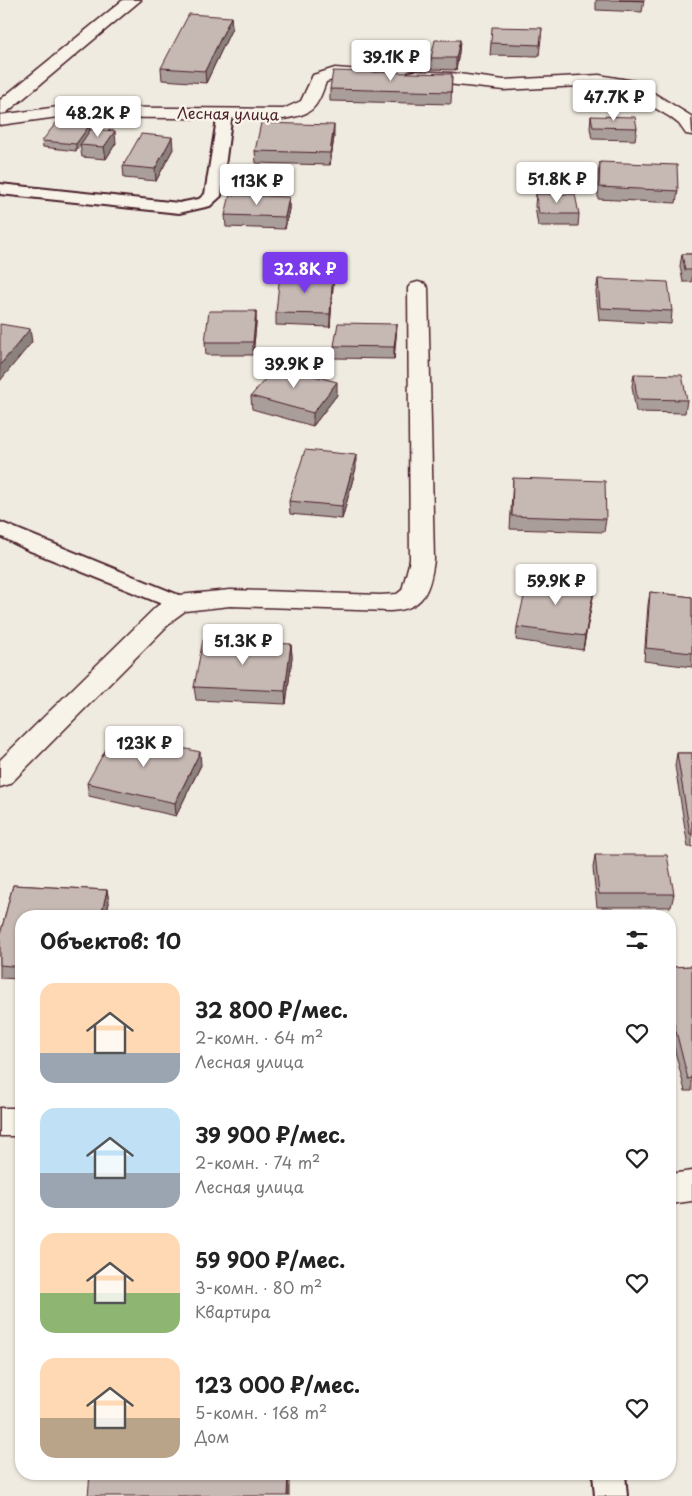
<!DOCTYPE html>
<html lang="ru">
<head>
<meta charset="utf-8">
<style>
  body { margin:0; font-family:"Playpen Sans",sans-serif; background:#f6f6f6; color:#222; height:100vh; display:flex; flex-direction:column; font-size:19px; white-space:nowrap }
  * { box-sizing:border-box; margin:0 }
  p { font-size:16px; color:#767676 }
  .icon { flex:none; width:28px; height:28px; fill:none; stroke:currentColor; stroke-width:2; stroke-linecap:round; stroke-linejoin:round }
  .map { position:relative; flex:1; overflow:hidden }
  .sheet { position:absolute; left:15px; top:910px; width:661px; height:570px; display:flex; flex-direction:column; background:#fff; border-radius:20px; box-shadow:0 1px 4px #0004 }
  .sheet>* { flex:none }
  .price { position:absolute; translate:-50% -42px; padding:0 11px; border-radius:5px; background:#fff; color:#222; font-size:16px; line-height:32px; filter:drop-shadow(0 1px 2px #0008) }
  .price::after { content:''; position:absolute; left:50%; top:30px; width:15px; height:11px; margin-left:-8px; background:inherit; clip-path:polygon(0 0,100% 0,50% 100%) }
  .price.on { background:#7c3aed; color:#fff }
  ul { padding:0; list-style:none }
  li { display:flex; align-items:center; gap:15px; height:125px; padding:0 25px }
  li span { display:grid; place-items:center; flex:none; width:140px; height:100px; border-radius:15px; color:#555 }
  li>.icon { margin-inline-start:auto }
  span .icon { width:60px; height:60px; fill:#fffc; stroke-width:1 }
  li b { font-size:21px }
  h2 { display:flex; justify-content:space-between; align-items:center; height:60px; padding:0 25px; font-size:21px }
  .map>svg:first-child { display:block }
</style>
</head>
<body>
<div class="map">
<svg width="692" height="1496" viewBox="0 0 692 1496">
  <rect width="100%" height="100%" fill="#f0ebe0"/>
  <filter id="ink" filterUnits="userSpaceOnUse"><feTurbulence type="fractalNoise" baseFrequency=".02" numOctaves="2"/><feDisplacementMap in="SourceGraphic" scale="10" xChannelSelector="R" yChannelSelector="G"/><feConvolveMatrix kernelMatrix="1 2 1 2 8 2 1 2 1" color-interpolation-filters="sRGB"/></filter>
  <g filter="url(#ink)">
    <g fill="none" stroke-linecap="round" stroke-linejoin="round">
      <!-- lane casing -->
      <g stroke="#4a1f2b" stroke-width="4">
        <g id="lane">
          <polygon points="225,109 230,110 232,113 221,196 210,206 179,213 0,194 0,184 179,203 199,199 205,194 218,113 220,110"/>
          <polygon points="0,522 186,598 189,603 186,608 179,610 172,608 28,550 0,536"/>
          <polygon points="593,1474 625,1474 627,1496 595,1496"/>
        </g>
      </g>
      <!-- street casing -->
      <g stroke="#4a1f2b" stroke-width="3">
        <g id="street">
          <polygon points="123,0 141,0 6,113 0,114 0,100"/>
          <path d="M 335,68 L 375,71 L 378,75 L 375,79 C 359,83 343,76 326,82 C 316,110 313,114 283,119 L 58,117 L 0,125 L 0,115 L 58,107 L 283,109 L 301,101 L 313,75 Z"/>
          <polygon points="415,71 451,73 504,80 599,75 634,81 691,116 692,135 686,134 679,124 670,117 623,89 599,85 504,90 409,80 406,76 409,72"/>
          <path d="M 418,282 L 425,284 L 428,288 L 434,560 C 430,590 424,610 390,611 L 230,606 L 185,611 L 174,619 L 10,784 L 0,787 L 0,760 L 156,607 L 170,597 L 179,595 L 230,590 L 380,595 L 397,594 L 402,590 L 410,560 L 408,288 L 411,284 Z"/>
          <rect x="0" y="1108" width="21" height="28"/>
          <polygon points="692,1171 692,1201 670,1204 670,1174"/>
        </g>
      </g>
      <!-- lane -->
      <use href="#lane" fill="#f7f3e8" fill-rule="evenodd"/>
      <!-- street -->
      <use href="#street" fill="#f7f3e8" fill-rule="evenodd"/>
    </g>
    <!-- wall -->
    <g fill="#aa9e9a" stroke="#4a1f2b">
      <polygon points="596,0 644,0 642,12 596,10"/>
      <polygon points="231,17 232,28 206,83 162,80 161,68"/>
      <polygon points="542,28 539,56 490,55 491,43"/>
      <polygon points="460,40 459,52 456,70 431,69 431,58"/>
      <polygon points="452,74 451,104 330,101 330,89"/>
      <polygon points="591,116 637,128 635,140 592,139 590,128"/>
      <polygon points="89,126 89,132 116,143 106,159 82,157 80,145 76,151 43,147 42,141"/>
      <polygon points="334,137 330,165 256,163 255,151"/>
      <polygon points="173,149 156,181 124,178 123,166"/>
      <polygon points="600,162 678,191 676,203 598,199 598,174"/>
      <polygon points="536,194 579,214 578,226 538,226 535,206"/>
      <polygon points="289,197 289,209 285,229 226,227 225,215"/>
      <polygon points="682,254 692,254 692,282 683,282 680,266"/>
      <polygon points="333,274 333,286 330,327 276,325 276,313"/>
      <polygon points="598,279 672,311 671,324 599,320 596,292"/>
      <polygon points="256,311 256,324 253,355 206,355 205,342"/>
      <polygon points="397,324 396,337 394,359 334,358 334,346"/>
      <polygon points="634,374 687,400 685,413 636,412 632,386"/>
      <polygon points="337,395 313,426 252,409 251,396"/>
      <polygon points="356,468 342,519 290,514 289,501"/>
      <polygon points="513,478 606,519 604,532 510,529"/>
      <polygon points="650,592 692,597 692,667 644,661 648,605"/>
      <polygon points="593,597 583,650 516,640 517,627"/>
      <polygon points="291,644 292,657 286,704 196,700 194,687"/>
      <polygon points="677,753 692,753 692,847 688,847 675,766"/>
      <polygon points="201,765 176,816 89,796 87,783"/>
      <polygon points="595,855 674,894 671,907 597,907 593,868"/>
      <polygon points="13,885 107,890 109,903 106,916 21,916 21,979 0,978 0,935"/>
      <polygon points="692,966 692,1091 685,1091 670,1031 670,967"/>
    </g>
    <!-- shaded-wall -->
    <g fill="#8b817d" stroke="#4a1f2b">
      <polygon points="231,17 232,28 206,83 205,71"/>
      <polygon points="460,40 459,52 456,70 456,58"/>
      <polygon points="334,125 334,137 330,165 330,153"/>
      <polygon points="89,126 90,133 76,151 76,144"/>
      <polygon points="115,131 116,143 106,159 104,147"/>
      <polygon points="172,137 173,149 156,181 155,169"/>
      <polygon points="289,197 289,209 285,229 285,217"/>
      <polygon points="333,274 333,286 330,327 330,314"/>
      <polygon points="256,311 256,324 253,355 253,342"/>
      <polygon points="397,324 396,337 394,359 394,347"/>
      <polygon points="30,329 32,342 0,381 0,365"/>
      <polygon points="337,382 337,395 313,426 313,413"/>
      <polygon points="356,455 356,468 342,519 342,506"/>
      <polygon points="595,584 593,597 583,650 585,636"/>
      <polygon points="291,644 292,657 286,704 285,691"/>
      <polygon points="200,752 201,765 176,816 175,803"/>
      <polygon points="107,890 109,903 106,916 101,916"/>
      <polygon points="288,1474 289,1474 289,1496 287,1496"/>
    </g>
    <!-- building -->
    <g fill="#c6b8b3" stroke="#4a1f2b">
      <polygon points="619,0 644,0 644,1"/>
      <polygon points="189,14 231,17 205,71 161,68"/>
      <polygon points="492,27 542,28 540,45 491,43"/>
      <polygon points="435,40 460,40 456,58 431,58"/>
      <polygon points="333,71 452,74 451,92 330,89"/>
      <polygon points="591,116 635,117 637,128 593,127"/>
      <polygon points="56,123 89,126 76,144 42,141"/>
      <polygon points="261,123 334,125 330,153 255,151"/>
      <polygon points="91,129 115,131 104,147 80,145"/>
      <polygon points="141,134 172,137 155,169 123,166"/>
      <polygon points="600,162 677,165 678,191 599,187"/>
      <polygon points="536,194 575,194 579,214 539,214"/>
      <polygon points="230,195 289,197 285,217 225,215"/>
      <polygon points="682,254 692,254 692,270 685,270"/>
      <polygon points="280,273 333,274 330,314 276,313"/>
      <polygon points="598,279 668,282 672,311 600,308"/>
      <polygon points="209,311 256,311 253,342 205,342"/>
      <polygon points="338,323 397,324 394,347 334,346"/>
      <polygon points="0,324 30,329 0,365"/>
      <polygon points="276,366 337,382 313,413 251,396"/>
      <polygon points="634,374 682,375 687,400 637,399"/>
      <polygon points="305,450 356,455 342,506 289,501"/>
      <polygon points="513,478 605,481 606,519 512,516"/>
      <polygon points="529,575 595,584 585,636 517,627"/>
      <polygon points="650,592 692,597 692,653 646,648"/>
      <polygon points="203,640 291,644 285,691 194,687"/>
      <polygon points="115,733 200,752 175,803 87,783"/>
      <polygon points="677,753 692,753 692,834 690,834"/>
      <polygon points="595,855 667,855 674,894 599,894"/>
      <polygon points="13,885 107,890 101,916 21,916 21,967 0,965 0,935"/>
      <polygon points="692,966 692,1078 688,1079 670,1007 670,967"/>
      <polygon points="90,1474 288,1474 287,1496 88,1496"/>
    </g>
  </g>
  <g text-anchor="middle" dominant-baseline="central" stroke-width="5" stroke-linejoin="round" paint-order="stroke">
    <!-- far-street labels -->
    <g font-size="15" fill="#4a1f2b" stroke="#f7f3e8">
      <text transform="translate(228 113) rotate(1)">Лесная улица</text>
    </g>
  </g>
</svg>
<b class="price" style="left:391px;top:82px">39.1K ₽</b>
<b class="price" style="left:614px;top:122px">47.7K ₽</b>
<b class="price" style="left:98px;top:138px">48.2K ₽</b>
<b class="price" style="left:557px;top:204px">51.8K ₽</b>
<b class="price" style="left:257px;top:206px">113K ₽</b>
<b class="price on" style="left:305px;top:294px">32.8K ₽</b>
<b class="price" style="left:294px;top:389px">39.9K ₽</b>
<b class="price" style="left:556px;top:606px">59.9K ₽</b>
<b class="price" style="left:243px;top:666px">51.3K ₽</b>
<b class="price" style="left:144px;top:768px">123K ₽</b>
<section class="sheet">
<h2>Объектов: 10<svg class="icon" aria-label="filters" viewBox="0 0 24 24"><path d="M4 7h16M4 17h16"/><circle cx="9" cy="7" r="2"/><circle cx="15" cy="17" r="2"/></svg></h2>
<ul>
<li><span style="background:linear-gradient(#ffd9b3 70%,#9aa5b1 0)"><svg class="icon" aria-label="home" viewBox="0 0 24 24"><path d="M3 11l9-7 9 7M6 9v11h12V9"/></svg></span><div><b>32 800 ₽/мес.</b><p>2-комн. · 64 m²</p><p>Лесная улица</p></div><svg class="icon" aria-label="heart" viewBox="0 0 24 24"><path d="M12 20l-8-8c-3-5 5-10 8-4 3-6 11-1 8 4z"/></svg></li>
<li><span style="background:linear-gradient(#bfe0f5 65%,#9aa5b1 0)"><svg class="icon" aria-label="home" viewBox="0 0 24 24"><path d="M3 11l9-7 9 7M6 9v11h12V9"/></svg></span><div><b>39 900 ₽/мес.</b><p>2-комн. · 74 m²</p><p>Лесная улица</p></div><svg class="icon" aria-label="heart" viewBox="0 0 24 24"><path d="M12 20l-8-8c-3-5 5-10 8-4 3-6 11-1 8 4z"/></svg></li>
<li><span style="background:linear-gradient(#ffd9b3 60%,#8fb573 0)"><svg class="icon" aria-label="home" viewBox="0 0 24 24"><path d="M3 11l9-7 9 7M6 9v11h12V9"/></svg></span><div><b>59 900 ₽/мес.</b><p>3-комн. · 80 m²</p><p>Квартира</p></div><svg class="icon" aria-label="heart" viewBox="0 0 24 24"><path d="M12 20l-8-8c-3-5 5-10 8-4 3-6 11-1 8 4z"/></svg></li>
<li><span style="background:linear-gradient(#ffd9b3 60%,#b9a48a 0)"><svg class="icon" aria-label="home" viewBox="0 0 24 24"><path d="M3 11l9-7 9 7M6 9v11h12V9"/></svg></span><div><b>123 000 ₽/мес.</b><p>5-комн. · 168 m²</p><p>Дом</p></div><svg class="icon" aria-label="heart" viewBox="0 0 24 24"><path d="M12 20l-8-8c-3-5 5-10 8-4 3-6 11-1 8 4z"/></svg></li>
</ul>
</section>
</div>
</body>
</html>
